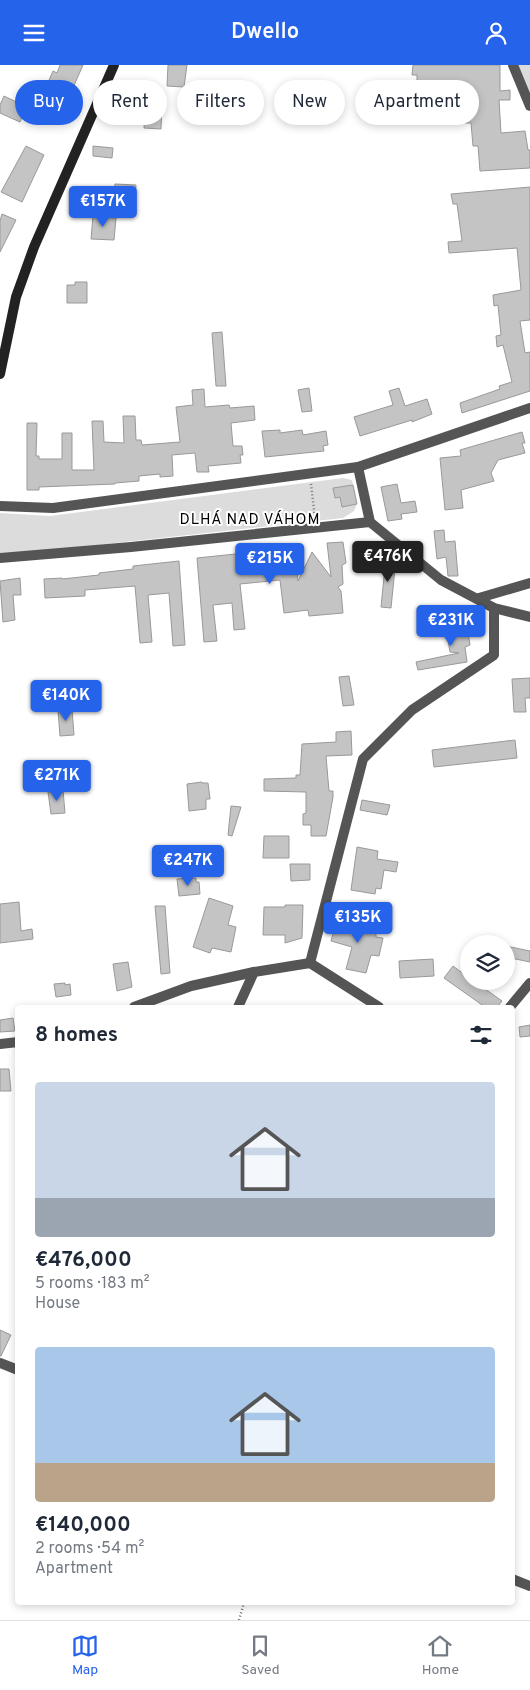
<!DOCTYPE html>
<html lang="en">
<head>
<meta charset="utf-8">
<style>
  body { margin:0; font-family:Overpass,sans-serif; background:#f2f2f3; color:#1f2937; height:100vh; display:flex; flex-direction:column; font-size:19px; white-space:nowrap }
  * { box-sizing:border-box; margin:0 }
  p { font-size:16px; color:#747a83 }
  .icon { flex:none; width:28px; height:28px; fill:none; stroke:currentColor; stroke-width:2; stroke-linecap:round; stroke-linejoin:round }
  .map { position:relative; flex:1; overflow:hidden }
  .sheet { position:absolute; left:15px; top:940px; width:500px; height:600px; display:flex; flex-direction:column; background:#fff; border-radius:5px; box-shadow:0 2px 8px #0003 }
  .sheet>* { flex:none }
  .guide { position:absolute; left:15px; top:15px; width:500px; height:45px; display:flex; gap:10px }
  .fabs { position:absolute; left:460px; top:870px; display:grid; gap:10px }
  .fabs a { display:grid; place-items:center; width:55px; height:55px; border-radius:50%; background:#fff; box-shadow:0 2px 8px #0003; font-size:25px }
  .price { position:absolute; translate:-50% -42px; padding:0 11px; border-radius:5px; background:#2563eb; color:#fff; font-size:16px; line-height:32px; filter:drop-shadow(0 1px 2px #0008) }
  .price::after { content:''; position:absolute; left:50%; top:30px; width:15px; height:11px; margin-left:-8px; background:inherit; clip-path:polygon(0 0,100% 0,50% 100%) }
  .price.current { background:#222; color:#fff }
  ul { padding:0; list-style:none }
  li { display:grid; align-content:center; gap:10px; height:265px; padding:0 20px }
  li span { display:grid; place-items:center; height:155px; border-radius:5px; color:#555 }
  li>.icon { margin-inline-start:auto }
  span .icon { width:90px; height:90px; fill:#fffc; stroke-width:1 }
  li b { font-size:21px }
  h2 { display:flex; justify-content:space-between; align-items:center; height:60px; padding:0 20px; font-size:21px }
  .pill { padding:0 18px; border-radius:22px; background:#fff; box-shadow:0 2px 8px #0003; font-size:18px; line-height:45px }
  .pill.current { background:#2563eb; color:#fff }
  header { display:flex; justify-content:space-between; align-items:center; height:65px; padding:0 20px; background:#2563eb; color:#fff; font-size:22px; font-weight:600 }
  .tabs { display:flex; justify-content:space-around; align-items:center; height:70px; border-top:1px solid #e0e1e3; background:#fff; font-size:14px; color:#747a83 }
  .tabs a { display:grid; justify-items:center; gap:2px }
  .tabs .current { color:#2563eb }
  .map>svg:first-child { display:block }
</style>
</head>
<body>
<header><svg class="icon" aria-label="menu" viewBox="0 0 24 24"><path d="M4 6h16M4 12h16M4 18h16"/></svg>Dwello<svg class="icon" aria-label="person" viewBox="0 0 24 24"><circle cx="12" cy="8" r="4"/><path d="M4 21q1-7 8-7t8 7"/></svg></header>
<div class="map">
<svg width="530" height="1555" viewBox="0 0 530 1555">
  <rect width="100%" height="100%" fill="#fff"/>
  <!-- green -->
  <g fill="#dcdcdc">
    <polygon points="516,0 530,0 530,32"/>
    <polygon points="343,413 352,415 353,420 333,423 335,433 340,432 342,442 357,439 354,446 343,453 25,488 0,489 0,448 50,451"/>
  </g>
  <!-- building -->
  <g fill="#c4c4c4" stroke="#999">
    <polygon points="60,0 83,0 61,50 33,37 36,28 42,31 53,6 57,8"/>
    <polygon points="168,0 187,0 184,22 167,21"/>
    <polygon points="413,0 500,0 500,26 510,25 510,35 499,35 501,68 525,66 528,85 530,85 530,103 480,106 478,81 473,81 471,58 465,58 464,44 425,43 425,36 417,36 417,10 412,10"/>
    <polygon points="4,31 27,42 20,57 0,48 0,40"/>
    <polygon points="145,41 162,42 161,64 144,63"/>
    <polygon points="26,81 44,90 22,137 1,127"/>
    <polygon points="93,81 113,83 112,93 93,91"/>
    <polygon points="115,119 136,120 134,142 113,141"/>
    <polygon points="530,122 530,255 520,256 525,288 530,287 530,326 462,348 460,338 500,324 499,321 512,317 503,280 497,282 496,271 501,270 498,240 494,241 493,230 521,225 517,183 449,188 448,177 462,176 457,139 453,139 451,129"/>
    <polygon points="2,149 16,155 0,187 0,156"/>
    <polygon points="93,151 116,153 114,175 91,174"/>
    <polygon points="75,217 87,217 87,238 67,238 67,220 75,220"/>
    <polygon points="222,267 226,321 216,321 212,268"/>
    <polygon points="309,323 312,346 302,347 298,325"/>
    <polygon points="399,323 405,341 427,334 432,349 412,357 412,355 360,371 354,352 393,340 389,326"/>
    <polygon points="204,324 205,342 229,340 230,343 254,341 255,355 231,358 233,381 242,381 243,390 240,390 241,398 208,401 209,407 197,407 195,388 172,390 173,411 160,412 160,409 139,411 139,416 115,418 115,419 39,422 39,425 27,425 27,358 37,358 36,391 39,391 39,394 62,394 62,368 72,368 72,405 94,405 92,356 103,356 104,377 124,378 123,351 135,351 136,375 141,375 142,380 180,377 176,342 193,340 192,325"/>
    <polygon points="280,365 280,368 302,365 303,370 326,366 328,380 323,381 324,386 265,392 262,366"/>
    <polygon points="522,367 525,378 522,378 525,388 498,395 491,408 494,416 461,425 463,443 445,445 440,393 461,391 460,385"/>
    <polygon points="397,419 401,438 415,436 417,447 401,449 402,454 388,456 381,422"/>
    <polygon points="353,420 357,439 342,442 340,432 335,433 333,423"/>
    <polygon points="444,465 445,477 455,476 458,511 448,511 446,492 437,494 434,466"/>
    <polygon points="343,477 346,498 342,500 343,519 338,522 341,526 343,548 309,551 308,545 284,548 280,515 240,519 245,564 234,565 232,538 213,540 217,576 204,577 197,493 245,488 245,494 295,492 298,516 312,487 331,512 327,478"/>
    <polygon points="386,492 396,493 391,543 381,542"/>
    <polygon points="179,496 185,580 173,581 169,528 148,530 152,577 140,578 135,521 85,525 85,531 45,533 44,514 62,513 62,514 99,510 99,508 133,504 133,501"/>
    <polygon points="20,513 21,530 13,530 15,555 3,557 0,516"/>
    <polygon points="466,555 470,580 465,582 467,597 418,605 416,597 459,588 450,587 445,558"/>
    <polygon points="349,611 354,640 343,641 339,612"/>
    <polygon points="530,613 530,633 525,633 526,647 514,647 512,614"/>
    <polygon points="72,644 74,670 60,671 58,645"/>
    <polygon points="351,666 352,690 326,691 329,726 333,726 333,732 326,771 311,771 311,760 303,760 303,749 306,748 306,727 264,726 264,714 296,713 296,710 300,710 302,679 336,677 336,667"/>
    <polygon points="515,675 517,693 434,702 432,685"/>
    <polygon points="202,717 202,718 208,718 210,734 206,734 206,744 189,746 187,719"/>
    <polygon points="63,725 65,748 51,749 48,727"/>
    <polygon points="362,735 390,740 387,750 360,745"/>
    <polygon points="231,741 241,742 232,771 228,770"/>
    <polygon points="264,771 289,771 289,793 263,793"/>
    <polygon points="357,782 378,786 377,794 398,797 396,807 384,805 381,824 376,823 375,829 351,825"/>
    <polygon points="290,799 310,799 310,815 291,816"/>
    <polygon points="196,813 196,817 199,817 200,829 179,831 177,814"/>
    <polygon points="209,833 233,841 228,860 236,862 231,887 212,883 210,888 193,882"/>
    <polygon points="19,837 21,866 32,864 33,874 0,878 0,839"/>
    <polygon points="285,840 303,840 302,873 285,878 285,870 263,870 264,842 285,842"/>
    <polygon points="155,841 165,841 170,908 161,909"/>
    <polygon points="342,856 376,865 376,872 383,873 379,891 371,890 366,908 346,904 352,882 331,876 336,858 341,860"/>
    <polygon points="506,881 530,886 530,897 506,892"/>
    <polygon points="433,894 434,911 400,913 399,896"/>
    <polygon points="128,897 132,922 117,926 113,899"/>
    <polygon points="453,901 469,913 469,916 474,916 502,936 497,942 485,942 444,913"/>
    <polygon points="65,918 65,920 70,919 71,930 56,932 54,919"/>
    <polygon points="13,953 15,966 0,967 0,955"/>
    <polygon points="530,960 530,971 520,972 519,962"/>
    <polygon points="0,1004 9,1004 11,1026 0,1026"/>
    <polygon points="0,1265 11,1270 1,1291 0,1291"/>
  </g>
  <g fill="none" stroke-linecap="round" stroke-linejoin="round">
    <!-- path -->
    <g stroke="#777" stroke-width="2.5" stroke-dasharray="1 2.5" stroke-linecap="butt">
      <polyline points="311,419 315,453"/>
      <polyline points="239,1555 244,1538"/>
    </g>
    <!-- minor -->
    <g stroke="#555" stroke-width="10">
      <polyline points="513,0 530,41"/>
      <polyline points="358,402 370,457 441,515 494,543 530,552"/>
      <polyline points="0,441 53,443 358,402 530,343"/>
      <polyline points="0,493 131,482 370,457"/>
      <polyline points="479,533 530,518"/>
      <polyline points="310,898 363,694 412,645 494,590 494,543"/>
      <polyline points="134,942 191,921 254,907"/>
      <polyline points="238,942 254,907 310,898 379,942"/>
      <polyline points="510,942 530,918"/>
      <polyline points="0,979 18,977"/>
      <polyline points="0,1298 18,1305"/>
      <polyline points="512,1514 530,1521"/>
    </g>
    <!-- secondary -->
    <polyline stroke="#222" stroke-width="10" points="0,309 16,232 34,182 114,0"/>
  </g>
  <g text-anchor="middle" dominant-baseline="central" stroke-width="4" stroke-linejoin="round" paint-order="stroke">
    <!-- quarter labels -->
    <g font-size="15" letter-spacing="1" fill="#000" stroke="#fff">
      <text x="250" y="455">DLHÁ NAD VÁHOM</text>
    </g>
  </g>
</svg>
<div class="fabs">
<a><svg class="icon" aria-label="layers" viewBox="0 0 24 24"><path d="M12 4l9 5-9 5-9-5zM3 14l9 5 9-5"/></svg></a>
</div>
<b class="price" style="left:103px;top:163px">€157K</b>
<b class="price current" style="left:388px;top:518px">€476K</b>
<b class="price" style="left:270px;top:520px">€215K</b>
<b class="price" style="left:451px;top:582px">€231K</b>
<b class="price" style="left:66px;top:657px">€140K</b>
<b class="price" style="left:57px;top:737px">€271K</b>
<b class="price" style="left:188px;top:822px">€247K</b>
<b class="price" style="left:358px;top:879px">€135K</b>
<div class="guide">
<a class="pill current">Buy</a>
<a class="pill">Rent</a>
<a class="pill">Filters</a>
<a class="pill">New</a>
<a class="pill">Apartment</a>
</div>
<section class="sheet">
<h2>8 homes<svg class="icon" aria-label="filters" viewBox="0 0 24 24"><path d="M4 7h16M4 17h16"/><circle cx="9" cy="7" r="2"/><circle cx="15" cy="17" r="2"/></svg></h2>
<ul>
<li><span style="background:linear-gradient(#c9d6e8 75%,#9aa5b1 0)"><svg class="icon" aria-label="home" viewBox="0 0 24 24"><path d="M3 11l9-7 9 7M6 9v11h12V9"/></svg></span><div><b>€476,000</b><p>5 rooms · 183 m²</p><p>House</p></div></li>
<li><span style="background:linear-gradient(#a9c7e8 75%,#b9a48a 0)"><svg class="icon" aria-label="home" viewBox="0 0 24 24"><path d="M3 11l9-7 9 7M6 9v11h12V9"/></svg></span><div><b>€140,000</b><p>2 rooms · 54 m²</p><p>Apartment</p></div></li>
</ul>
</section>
</div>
<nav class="tabs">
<a class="current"><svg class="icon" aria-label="map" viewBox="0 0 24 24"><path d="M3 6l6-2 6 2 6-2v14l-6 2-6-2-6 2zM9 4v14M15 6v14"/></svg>Map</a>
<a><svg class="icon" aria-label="saved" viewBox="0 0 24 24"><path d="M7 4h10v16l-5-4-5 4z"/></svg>Saved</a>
<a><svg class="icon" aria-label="home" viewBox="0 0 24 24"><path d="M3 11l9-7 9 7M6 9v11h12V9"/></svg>Home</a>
</nav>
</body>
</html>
